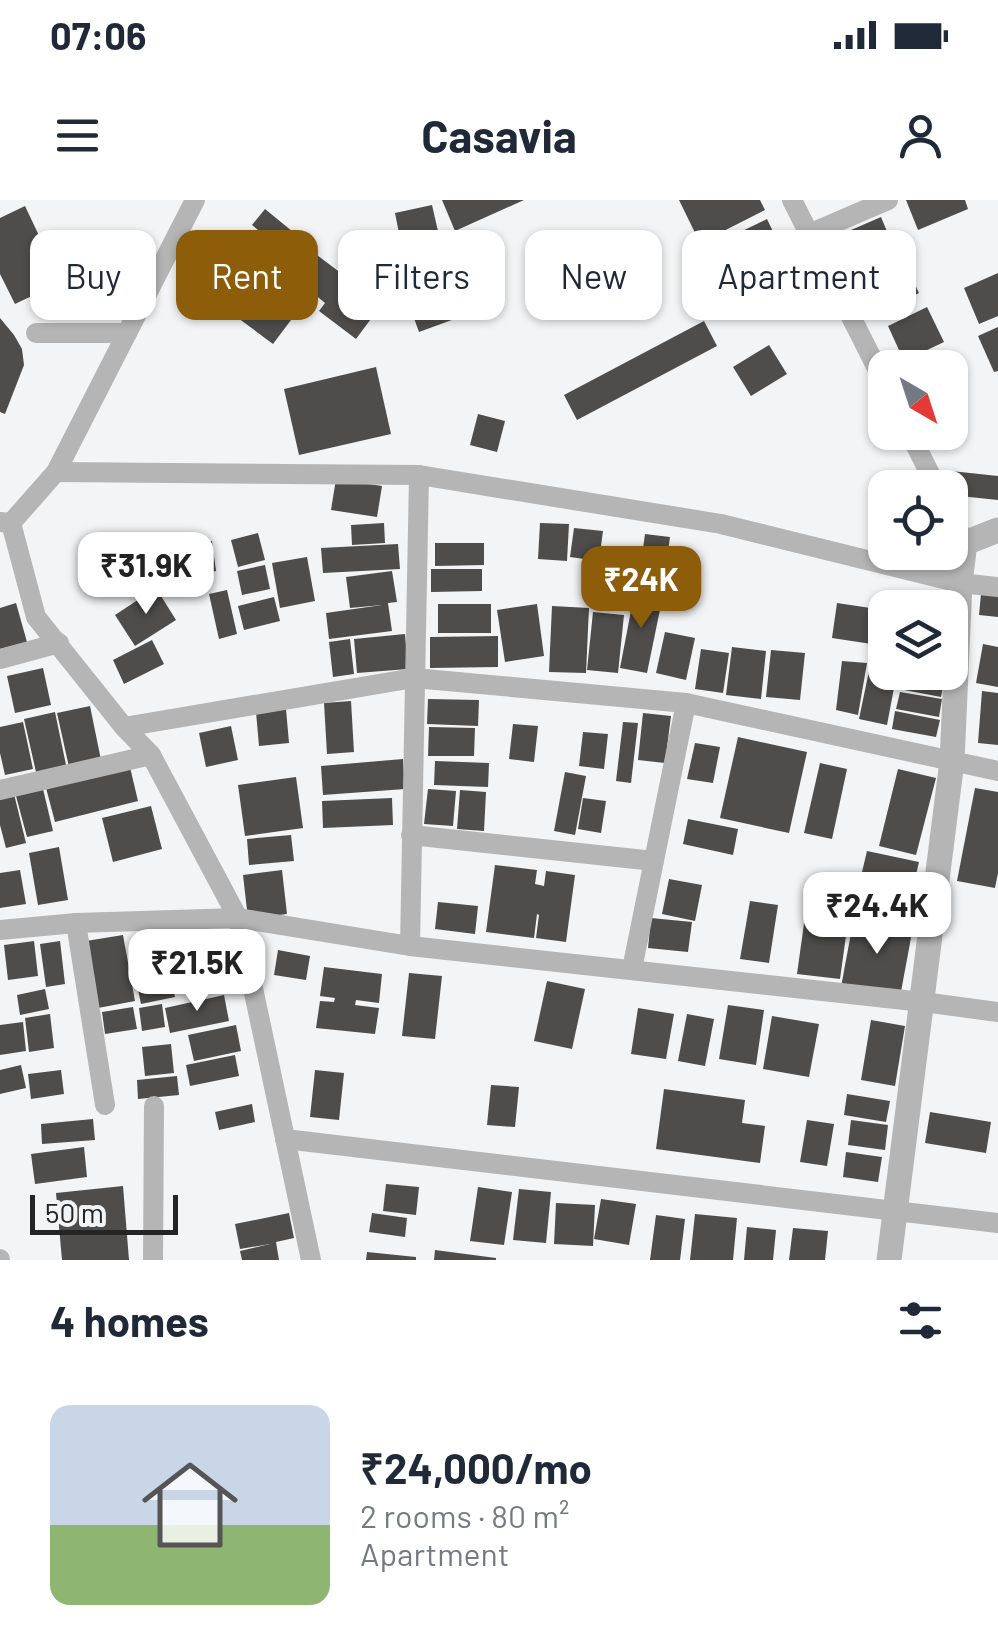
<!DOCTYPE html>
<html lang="en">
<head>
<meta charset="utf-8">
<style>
  body { margin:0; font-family:Barlow,sans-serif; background:#f6f6f7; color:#1f2937; height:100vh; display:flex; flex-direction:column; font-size:38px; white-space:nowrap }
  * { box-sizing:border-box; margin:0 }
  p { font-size:32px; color:#747a83 }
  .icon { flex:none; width:55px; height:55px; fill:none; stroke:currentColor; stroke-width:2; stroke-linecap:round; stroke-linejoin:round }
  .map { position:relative; height:1060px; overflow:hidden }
  .details { display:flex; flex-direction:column; background:#fff; flex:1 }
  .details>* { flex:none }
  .banner { position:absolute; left:30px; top:30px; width:940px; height:90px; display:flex; gap:20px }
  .needle { width:65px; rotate:141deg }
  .controls { position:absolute; left:868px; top:150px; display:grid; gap:20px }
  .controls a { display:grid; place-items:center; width:100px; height:100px; border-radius:20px; background:#fff; box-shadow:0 2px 8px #0004; font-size:50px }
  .scale { position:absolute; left:30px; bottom:25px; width:148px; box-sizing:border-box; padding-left:10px; border:5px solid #242425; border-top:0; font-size:28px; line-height:35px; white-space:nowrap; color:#242425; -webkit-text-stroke:8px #f3f4f6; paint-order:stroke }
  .price { position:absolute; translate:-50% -85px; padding:0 22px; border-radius:20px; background:#fff; color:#222; font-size:32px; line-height:65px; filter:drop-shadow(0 2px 5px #0008) }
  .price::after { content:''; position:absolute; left:50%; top:60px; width:30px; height:22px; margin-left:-15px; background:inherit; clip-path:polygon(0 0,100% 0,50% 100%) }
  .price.selected { background:#8e5d09; color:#fff }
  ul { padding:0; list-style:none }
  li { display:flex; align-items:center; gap:30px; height:250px; padding:0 50px }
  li+li { border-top:2px solid #e0e1e3 }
  li span { display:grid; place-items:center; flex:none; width:280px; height:200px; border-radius:20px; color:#555 }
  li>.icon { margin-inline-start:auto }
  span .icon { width:120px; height:120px; fill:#fffc; stroke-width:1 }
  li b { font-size:42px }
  h2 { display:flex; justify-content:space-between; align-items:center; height:120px; padding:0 50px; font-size:42px }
  .chip { padding:0 35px; border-radius:20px; background:#fff; box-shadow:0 2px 8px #0004; font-size:35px; line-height:90px }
  .chip.selected { background:#8e5d09; color:#fff }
  .status { display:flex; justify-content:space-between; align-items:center; height:70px; padding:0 50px; background:#fff; direction:ltr }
  .status svg { height:28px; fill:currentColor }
  header { display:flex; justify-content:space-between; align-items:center; height:130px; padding:0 50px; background:#fff; font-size:45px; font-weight:700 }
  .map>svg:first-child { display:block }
</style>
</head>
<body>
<div class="status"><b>07:06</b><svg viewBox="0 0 49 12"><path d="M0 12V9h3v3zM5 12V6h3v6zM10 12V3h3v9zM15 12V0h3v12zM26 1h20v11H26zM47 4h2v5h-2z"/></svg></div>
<header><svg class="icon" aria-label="menu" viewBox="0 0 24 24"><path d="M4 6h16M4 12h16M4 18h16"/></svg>Casavia<svg class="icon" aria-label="person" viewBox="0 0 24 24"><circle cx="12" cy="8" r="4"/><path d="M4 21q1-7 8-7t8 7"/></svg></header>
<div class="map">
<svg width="998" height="1060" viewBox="0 0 998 1060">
  <rect width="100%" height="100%" fill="#f3f4f6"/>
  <!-- building -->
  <g fill="#4e4d4b">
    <polygon points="442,0 524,0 455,31"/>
    <polygon points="679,0 760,0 765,10 700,43"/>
    <polygon points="906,0 965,0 968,9 918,30"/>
    <polygon points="432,5 440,40 402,48 395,13"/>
    <polygon points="25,6 61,82 15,104 0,74 0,18"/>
    <polygon points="265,9 298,36 285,52 252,25"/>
    <polygon points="881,17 894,48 848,68 835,37"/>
    <polygon points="767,19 789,65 721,98 699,52"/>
    <polygon points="297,40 382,104 356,139 319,111 325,103 312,92 273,144 238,118"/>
    <polygon points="901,56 919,93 881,112 862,76"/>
    <polygon points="998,73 998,116 979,124 964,88"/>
    <polygon points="453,95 460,117 419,132 411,110"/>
    <polygon points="927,107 944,142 904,161 888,126"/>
    <polygon points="0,118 14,135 22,149 24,165 5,214 0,212"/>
    <polygon points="704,121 717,146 577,220 564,195"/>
    <polygon points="998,127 998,171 994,172 978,136"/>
    <polygon points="769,145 787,174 751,196 733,167"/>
    <polygon points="376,167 391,234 299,255 284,189"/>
    <polygon points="478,214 505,221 497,252 470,245"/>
    <polygon points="951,271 998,276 998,300 950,295"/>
    <polygon points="336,279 382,286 377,317 331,310"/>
    <polygon points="384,323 385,343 352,345 351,325"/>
    <polygon points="540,323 569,324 567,361 538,359"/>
    <polygon points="574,328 603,331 599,361 570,357"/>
    <polygon points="258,333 265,360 238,367 231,340"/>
    <polygon points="645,334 670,337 666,366 641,363"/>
    <polygon points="212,341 216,371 195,375 191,344"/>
    <polygon points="435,343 484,343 484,365 435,366"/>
    <polygon points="398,344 400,369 323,373 321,348"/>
    <polygon points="307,357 315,401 280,408 272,363"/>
    <polygon points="265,365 270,389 242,395 237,371"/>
    <polygon points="431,369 482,369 482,391 431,392"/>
    <polygon points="392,371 397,402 388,403 392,431 329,439 326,413 382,405 350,408 346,377"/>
    <polygon points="156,388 176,420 135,446 115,415"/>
    <polygon points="227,390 237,434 219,439 209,394"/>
    <polygon points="635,390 663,395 647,473 620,468"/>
    <polygon points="981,394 998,396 998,417 979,415"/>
    <polygon points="274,397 280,421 244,430 238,406"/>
    <polygon points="16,403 27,442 0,449 0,408"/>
    <polygon points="837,403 884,410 878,445 832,438"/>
    <rect x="438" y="404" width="53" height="29"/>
    <polygon points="537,404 544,456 505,462 497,410"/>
    <polygon points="552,406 589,408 586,473 549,472"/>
    <polygon points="593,412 624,415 618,473 587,470"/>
    <polygon points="665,432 695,438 686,480 656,473"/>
    <polygon points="405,434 408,469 357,473 354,439"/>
    <polygon points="498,436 498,467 430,468 430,437"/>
    <polygon points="350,439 354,474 333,477 329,442"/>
    <polygon points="152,440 164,464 124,484 113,460"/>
    <polygon points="983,444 998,447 998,487 976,483"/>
    <polygon points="732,447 766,451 761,499 726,495"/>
    <polygon points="701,449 729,453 723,493 695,489"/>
    <polygon points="771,450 805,453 800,500 766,497"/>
    <polygon points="842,461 867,463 858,515 836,510"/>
    <polygon points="871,461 885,464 885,472 897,472 887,525 859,519"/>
    <polygon points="43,468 51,505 15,513 7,476"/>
    <polygon points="908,472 945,477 941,497 904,490"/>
    <polygon points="982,491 998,493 998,545 978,543"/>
    <polygon points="900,492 942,499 939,517 896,509"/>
    <polygon points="428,499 479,500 478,526 427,524"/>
    <polygon points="351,501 354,552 327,554 324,503"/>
    <polygon points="90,506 101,560 69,567 57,513"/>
    <polygon points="286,509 289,543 259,546 256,512"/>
    <polygon points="895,511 940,520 936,537 892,529"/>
    <polygon points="55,512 66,565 36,572 24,519"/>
    <polygon points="643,513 671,516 665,563 638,560"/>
    <polygon points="23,522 33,569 5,575 0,553 0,527"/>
    <polygon points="623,522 638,523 631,583 616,581"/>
    <polygon points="513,524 538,526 534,562 509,559"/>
    <polygon points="231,526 238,560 206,567 199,533"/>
    <polygon points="429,527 475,528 474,556 428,556"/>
    <polygon points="583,532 608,534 604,569 579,566"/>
    <polygon points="738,537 807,552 789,633 720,618"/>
    <polygon points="695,543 720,547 713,583 687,579"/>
    <polygon points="403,559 405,589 323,595 321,566"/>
    <polygon points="435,561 489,563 488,587 434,585"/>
    <polygon points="129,563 138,601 55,622 45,584"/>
    <polygon points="820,563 847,569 832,639 804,633"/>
    <polygon points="898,569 936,578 916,655 879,646"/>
    <polygon points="565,572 586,576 575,635 554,631"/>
    <polygon points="296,577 303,628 245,636 238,585"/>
    <polygon points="975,588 998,592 998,673 995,688 957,681"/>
    <polygon points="43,589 53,631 27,637 16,596"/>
    <polygon points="428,589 456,591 453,626 424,624"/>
    <polygon points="460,590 486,592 484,631 457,629"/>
    <polygon points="14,594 26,643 6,648 0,625 0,598"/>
    <polygon points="392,598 393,625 323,628 322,601"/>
    <polygon points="583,598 606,601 601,633 578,629"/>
    <polygon points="151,606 162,649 113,662 102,618"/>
    <polygon points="688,619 738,629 733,655 683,644"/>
    <polygon points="291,635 294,661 249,665 247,639"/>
    <polygon points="59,647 68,700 38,705 29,653"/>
    <polygon points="867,651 919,662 905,721 853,710"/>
    <polygon points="495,665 537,670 535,684 544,686 546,671 575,675 566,742 536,738 539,715 537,714 534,738 486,732"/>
    <polygon points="20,670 26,704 0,708 0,673"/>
    <polygon points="282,670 287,714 248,719 243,675"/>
    <polygon points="669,679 702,685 695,721 662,714"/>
    <polygon points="750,701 778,705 769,763 740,759"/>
    <polygon points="438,702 478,706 475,734 435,729"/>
    <polygon points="806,709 849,714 840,779 797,774"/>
    <polygon points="854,717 913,727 900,797 841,787"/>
    <polygon points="651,718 692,722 688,752 648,748"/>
    <polygon points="123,735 135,801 98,808 86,741"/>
    <polygon points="163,738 175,797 141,804 129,745"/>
    <polygon points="34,741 38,776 8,780 4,745"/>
    <polygon points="60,741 65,784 46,787 40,744"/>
    <polygon points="210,744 217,775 182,782 176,751"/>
    <polygon points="278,750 310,756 306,780 274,775"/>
    <polygon points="324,767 382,774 379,803 356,800 355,805 379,808 375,834 316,828 320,801 334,802 335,798 320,796"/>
    <polygon points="409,773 442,776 435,839 402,836"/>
    <polygon points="547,781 585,789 572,849 534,841"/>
    <polygon points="45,789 49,809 20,815 17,795"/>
    <polygon points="224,795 229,821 170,833 165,808"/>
    <polygon points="162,804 165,827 142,831 139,808"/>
    <polygon points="728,805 764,810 756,865 719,859"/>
    <polygon points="133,807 137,829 105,834 102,812"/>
    <polygon points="638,808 674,814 666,859 631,854"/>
    <polygon points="50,814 54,848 29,852 25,818"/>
    <polygon points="687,814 714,819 705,866 678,861"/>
    <polygon points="772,816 819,824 809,877 763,869"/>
    <polygon points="871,820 905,826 895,886 861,880"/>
    <polygon points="23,822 26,851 0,855 0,825"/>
    <polygon points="236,825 241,851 194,861 188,835"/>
    <polygon points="171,844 174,873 145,876 142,847"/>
    <polygon points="235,855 239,876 190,886 186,865"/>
    <polygon points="21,865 26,888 0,894 0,870"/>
    <polygon points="61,870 64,894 31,899 28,874"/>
    <polygon points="315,870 344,873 339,920 310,917"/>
    <polygon points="177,876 179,895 138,899 137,880"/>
    <polygon points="491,885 519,887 515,927 487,925"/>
    <polygon points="664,889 745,900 742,923 765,926 760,963 656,949"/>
    <polygon points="847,894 890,901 886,922 844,915"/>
    <polygon points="252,904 255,922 219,930 215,912"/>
    <polygon points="930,912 991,922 986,953 925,943"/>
    <polygon points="93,919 95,940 42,944 41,924"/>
    <polygon points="807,920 834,924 827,966 800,962"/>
    <polygon points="851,920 888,925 885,950 848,945"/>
    <polygon points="84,947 87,977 35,984 31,954"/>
    <polygon points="846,952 882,957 878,982 843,977"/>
    <polygon points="386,984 419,987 416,1015 383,1011"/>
    <polygon points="123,986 129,1060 62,1060 56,993"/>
    <polygon points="478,987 512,992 504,1045 470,1041"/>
    <polygon points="519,989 551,992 546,1043 513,1040"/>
    <polygon points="601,999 636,1004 629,1045 594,1039"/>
    <polygon points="556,1003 595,1005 593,1046 554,1044"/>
    <polygon points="289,1013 294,1038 276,1042 279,1060 242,1060 240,1051 270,1044 240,1049 235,1024"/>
    <polygon points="372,1013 407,1018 405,1037 369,1032"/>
    <polygon points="695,1014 737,1018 733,1060 690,1060"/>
    <polygon points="656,1015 685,1019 680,1060 650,1060"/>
    <polygon points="747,1027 776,1030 773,1060 744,1060"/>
    <polygon points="793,1028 828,1031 825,1060 789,1060"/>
    <polygon points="435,1050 496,1058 496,1060 434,1060"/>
    <polygon points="367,1052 416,1057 416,1060 366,1060"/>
  </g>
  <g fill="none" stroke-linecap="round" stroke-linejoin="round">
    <!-- minor -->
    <g stroke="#b6b5b5" stroke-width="20">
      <polyline points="792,0 885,184"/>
      <polyline points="809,34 888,0"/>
      <polyline points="36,133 127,133"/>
      <polyline points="909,232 937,288"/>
      <polyline points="56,272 419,275 721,324 960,383 998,387"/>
      <polyline points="950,313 965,343"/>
      <polyline points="0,322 11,323 56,272 195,0"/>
      <polyline points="11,323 36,417 124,527 151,555 238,718 311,1060"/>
      <polyline points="0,459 59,443"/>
      <polyline points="124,527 414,478 686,503 998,571"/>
      <polyline points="0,590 151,555"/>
      <polyline points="411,635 654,661"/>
      <polyline points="76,723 105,905"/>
      <polyline points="0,730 76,723 238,718 410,746 923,802 998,812"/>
      <polyline points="410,746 419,275"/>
      <polyline points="632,769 686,503"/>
      <polyline points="285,939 998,1023"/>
      <polyline points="0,1059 0,1060"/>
      <polyline points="153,1060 154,906"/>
    </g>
    <!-- tertiary -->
    <polyline stroke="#b6b5b5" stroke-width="25" points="889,1060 952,561 960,383 965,343 998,330"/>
  </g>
</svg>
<div class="controls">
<a><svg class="needle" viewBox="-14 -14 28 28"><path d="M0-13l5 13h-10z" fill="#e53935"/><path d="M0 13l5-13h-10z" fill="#747a83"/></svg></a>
<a><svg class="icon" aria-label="locate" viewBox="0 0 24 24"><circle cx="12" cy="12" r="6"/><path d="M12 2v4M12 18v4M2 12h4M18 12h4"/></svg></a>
<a><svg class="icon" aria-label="layers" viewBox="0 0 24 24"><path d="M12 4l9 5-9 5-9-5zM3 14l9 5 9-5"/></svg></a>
</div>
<div class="scale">50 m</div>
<b class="price" style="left:146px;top:417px">₹31.9K</b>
<b class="price selected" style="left:641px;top:431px">₹24K</b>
<b class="price" style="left:877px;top:757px">₹24.4K</b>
<b class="price" style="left:197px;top:814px">₹21.5K</b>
<div class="banner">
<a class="chip">Buy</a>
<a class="chip selected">Rent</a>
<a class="chip">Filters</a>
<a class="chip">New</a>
<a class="chip">Apartment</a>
</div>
</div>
<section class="details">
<h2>4 homes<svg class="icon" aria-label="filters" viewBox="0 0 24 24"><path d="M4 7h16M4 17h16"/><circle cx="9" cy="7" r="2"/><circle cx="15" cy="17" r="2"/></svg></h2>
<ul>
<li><span style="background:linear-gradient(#c9d6e8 60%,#8fb573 0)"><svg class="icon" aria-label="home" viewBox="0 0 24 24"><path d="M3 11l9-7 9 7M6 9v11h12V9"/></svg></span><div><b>₹24,000/mo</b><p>2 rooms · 80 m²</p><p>Apartment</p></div></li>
</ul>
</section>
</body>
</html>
